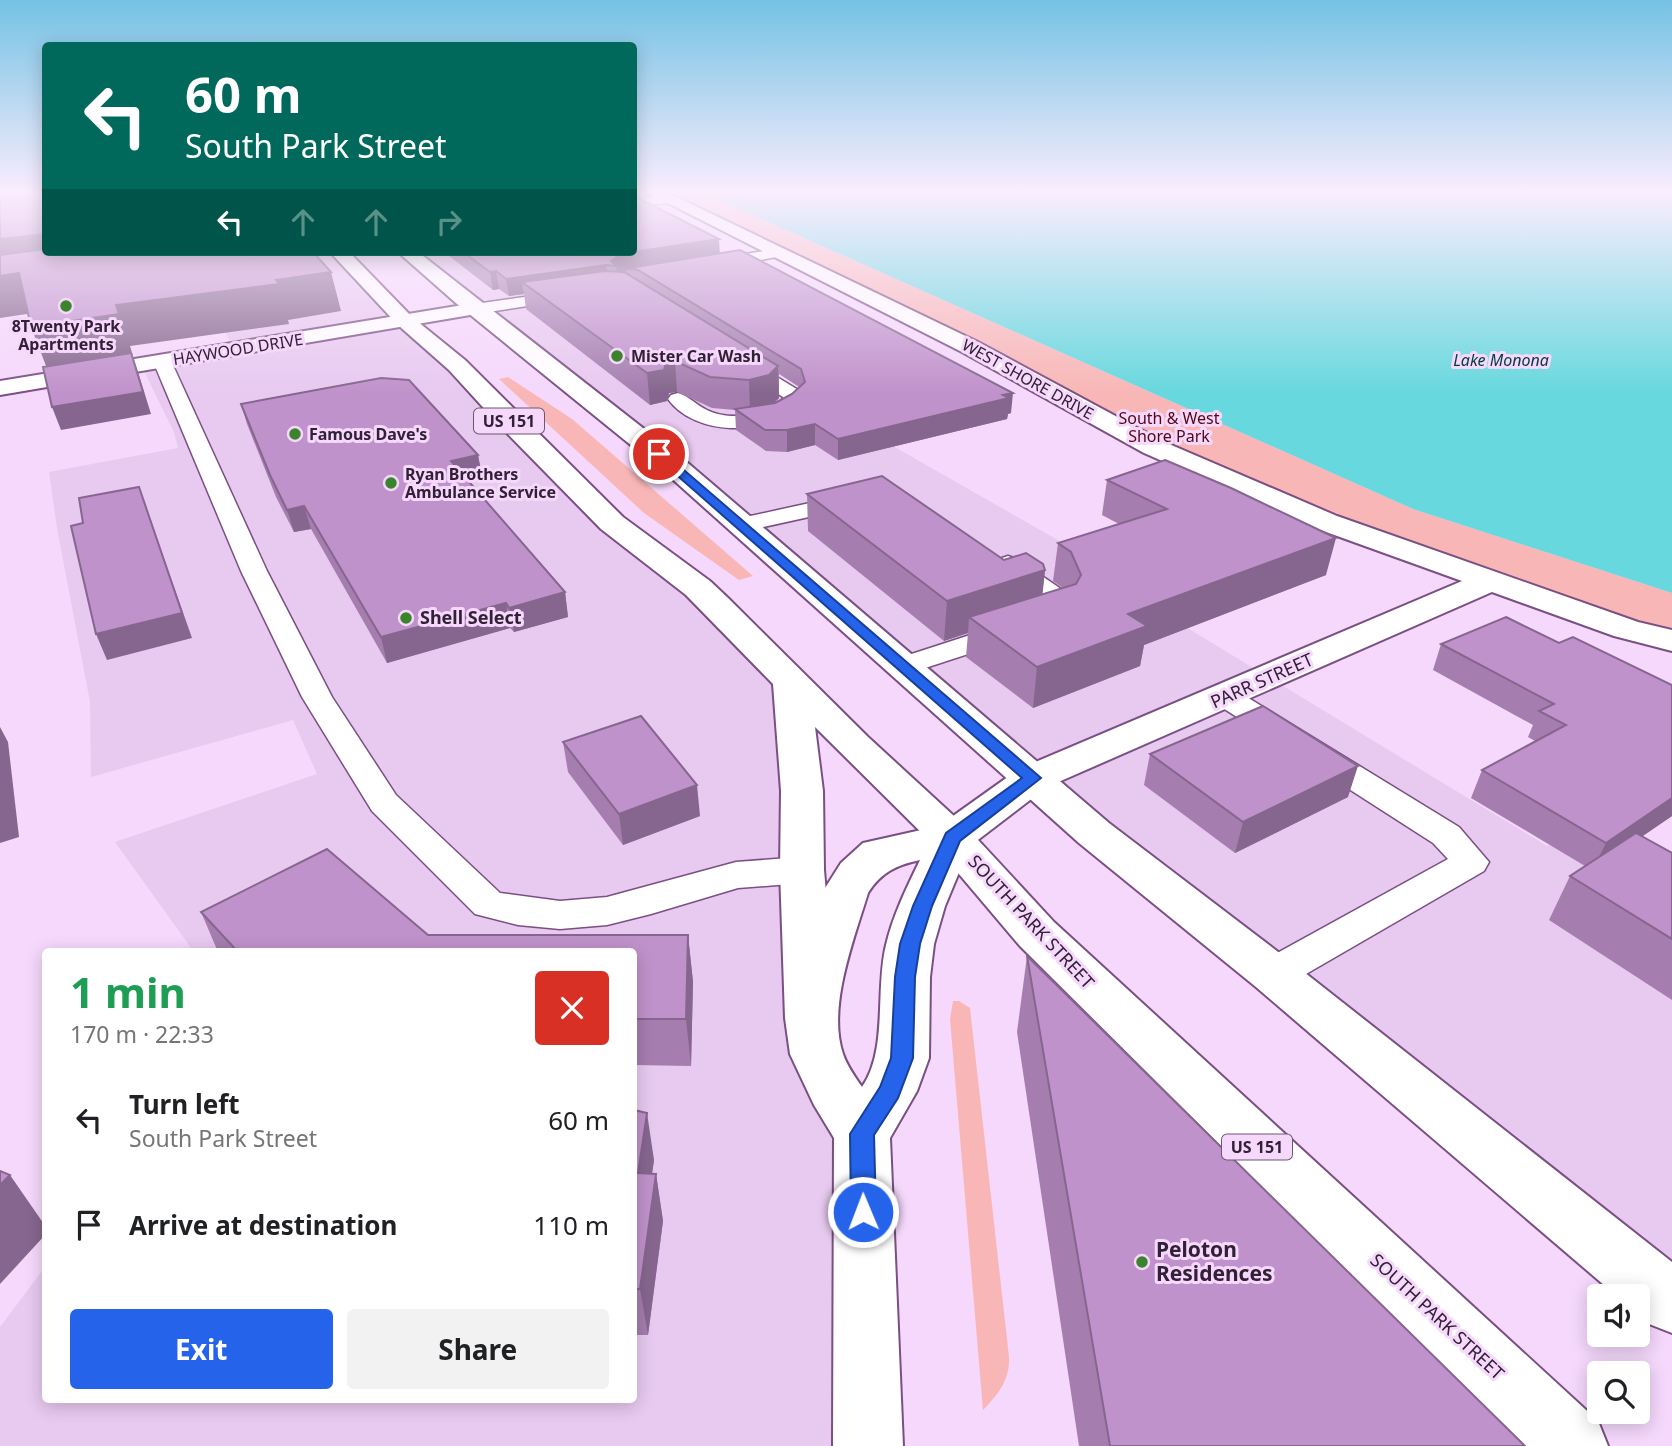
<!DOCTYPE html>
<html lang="en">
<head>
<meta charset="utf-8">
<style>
	:root { --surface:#fff; --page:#f2f2f2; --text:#202124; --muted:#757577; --accent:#2563eb }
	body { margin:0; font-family:"Noto Sans",sans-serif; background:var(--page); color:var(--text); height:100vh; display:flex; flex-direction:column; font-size:26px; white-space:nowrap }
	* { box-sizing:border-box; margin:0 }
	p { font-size:23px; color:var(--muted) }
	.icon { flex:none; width:38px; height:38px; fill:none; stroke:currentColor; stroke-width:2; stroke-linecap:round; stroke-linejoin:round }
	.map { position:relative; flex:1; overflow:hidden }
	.sheet { position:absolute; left:42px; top:948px; width:595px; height:455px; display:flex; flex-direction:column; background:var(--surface); border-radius:7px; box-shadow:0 4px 18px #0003 }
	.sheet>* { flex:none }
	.top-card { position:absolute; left:42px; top:42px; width:595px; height:214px; border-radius:7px; box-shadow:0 4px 18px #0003; background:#00695c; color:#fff; overflow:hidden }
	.tools { position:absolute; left:1587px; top:1284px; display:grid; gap:14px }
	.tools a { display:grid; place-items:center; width:63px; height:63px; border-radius:7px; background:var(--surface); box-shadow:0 4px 18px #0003; font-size:35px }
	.pin { position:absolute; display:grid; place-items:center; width:60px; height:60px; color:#fff; margin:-30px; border:4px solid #fff; border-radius:50%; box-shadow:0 2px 7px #0007 }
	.me { position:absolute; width:77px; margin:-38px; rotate:359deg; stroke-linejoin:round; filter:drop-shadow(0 0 5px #0008) }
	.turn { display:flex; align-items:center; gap:24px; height:147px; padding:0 28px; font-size:32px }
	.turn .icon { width:91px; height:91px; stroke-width:2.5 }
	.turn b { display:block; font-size:49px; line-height:60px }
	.lanes { display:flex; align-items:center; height:66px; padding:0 28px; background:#0003; justify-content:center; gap:35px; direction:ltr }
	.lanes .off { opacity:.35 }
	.round { display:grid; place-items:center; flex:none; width:74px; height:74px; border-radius:7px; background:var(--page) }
	.overview { display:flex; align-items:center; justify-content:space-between; height:119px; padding:0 28px }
	h1 { font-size:42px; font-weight:700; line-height:52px; color:#1e9e55 }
	.cta { display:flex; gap:14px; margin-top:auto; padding:14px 28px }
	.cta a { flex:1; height:80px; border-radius:7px; background:var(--accent); color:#fff; font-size:28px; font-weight:700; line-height:80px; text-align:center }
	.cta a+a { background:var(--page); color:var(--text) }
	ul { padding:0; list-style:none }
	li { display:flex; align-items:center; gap:21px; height:105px; padding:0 28px }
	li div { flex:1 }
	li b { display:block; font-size:26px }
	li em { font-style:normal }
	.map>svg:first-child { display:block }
	.built { fill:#e8c9f0 }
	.green { fill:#f8b7b6 }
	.water { fill:#67d8de }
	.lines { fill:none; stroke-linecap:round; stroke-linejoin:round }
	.lane-casing { stroke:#7a4f83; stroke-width:3 }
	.street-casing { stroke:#7a4f83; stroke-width:4 }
	.secondary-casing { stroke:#7a4f83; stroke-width:4 }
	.primary-casing { stroke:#7a4f83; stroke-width:4 }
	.lane { fill:#fff; fill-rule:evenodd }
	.street { fill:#fff; fill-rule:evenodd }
	.secondary { fill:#fff; fill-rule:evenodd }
	.primary { fill:#fff; fill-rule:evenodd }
	.wall { fill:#a57eaf; fill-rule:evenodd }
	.shaded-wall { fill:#86668e }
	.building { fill:#c092cb; stroke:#86668e; stroke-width:2 }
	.route { fill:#2563eb; stroke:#184099; stroke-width:2 }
	.poi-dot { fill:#3b842b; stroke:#f5d8fc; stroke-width:2.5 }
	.labels { text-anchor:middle; stroke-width:6; stroke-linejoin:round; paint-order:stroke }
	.far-poi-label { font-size:16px; font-weight:bold; fill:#322036; stroke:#f5d8fc; text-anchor:start }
	.far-street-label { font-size:16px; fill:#322036; stroke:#f5d8fc }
	.far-water-label { font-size:16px; font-style:italic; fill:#033b3e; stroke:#f5d8fc }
	.far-park-label { font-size:16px; fill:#540813; stroke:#f5d8fc }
	.shield { fill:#f5d8fc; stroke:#6c5771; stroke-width:2 }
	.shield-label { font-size:16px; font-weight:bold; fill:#322036 }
	.poi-label { font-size:18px; font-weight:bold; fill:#322036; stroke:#f5d8fc; text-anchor:start }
	.street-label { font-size:18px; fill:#322036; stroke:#f5d8fc }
	.near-poi-label { font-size:21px; font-weight:bold; fill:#322036; stroke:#f5d8fc; text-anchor:start }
</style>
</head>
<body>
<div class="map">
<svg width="1672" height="1446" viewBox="0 0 1672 1446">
	<rect width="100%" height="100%" fill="#f5d8fc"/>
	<!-- built -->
	<g class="built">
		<polygon points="257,252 339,252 776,664 833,1089 868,1446 0,1446 0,1327 45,1267 46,1400 634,1400 634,952 194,952 115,842 317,774 293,720 91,777 90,702 57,528 49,472 178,448 174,432 141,365 235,349 205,300"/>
		<polygon points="407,252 580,252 835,413 1084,555 1053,565 1125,614 1151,606 1547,846 1592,826 1672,871 1672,1302"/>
	</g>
	<!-- green -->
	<g class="green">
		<polygon points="652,191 712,191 721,201 1413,509 1672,593 1672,641 1326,522"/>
		<polygon points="508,377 572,419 753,576 739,580 644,513 499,379"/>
		<path d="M 953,1001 L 959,1001 L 970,1008 L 1009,1357 C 1010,1380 998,1394 983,1410 L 950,1019 Z"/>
	</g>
	<!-- water -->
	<polygon class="water" points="712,191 1672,191 1672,593 1413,509 721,201"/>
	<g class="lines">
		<defs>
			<g id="lane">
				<polygon points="667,196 672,197 672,203 634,206 634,198"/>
				<polygon points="777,249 784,253 782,256 713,269 705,264 713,259"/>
				<polygon points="567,291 573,293 575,296 573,299 475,314 467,309 475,304"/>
				<polygon points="162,355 171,361 267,571 332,697 396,795 500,893 560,901 607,897 736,862 802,857 815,861 820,870 815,879 802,883 738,888 651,914 607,925 560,929 518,925 475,914 372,811 302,697 241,571 153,361"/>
				<path d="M 742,356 L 800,391 L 803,395 L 799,409 C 764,435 696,437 668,399 L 671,395 L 678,393 C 689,396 696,405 707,410 C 729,421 763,416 782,403 L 783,397 L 735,366 L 733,362 L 735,358 Z"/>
				<polygon points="851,494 859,496 863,501 859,506 741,532 732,530 729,525 732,520"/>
				<polygon points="1008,556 1017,559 1064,591 1073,615 1069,621 913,672 903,675 893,672 888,666 893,660 1044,611 1041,601 995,564 999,559"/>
				<polygon points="1226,688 1237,691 1459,827 1489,862 1484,871 1287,985 1273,989 1259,985 1253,974 1259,963 1448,859 1433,843 1215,703 1211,697 1215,691"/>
			</g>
			<polygon id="street" points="644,191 664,191 978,342 1162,441 1337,516 1638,622 1672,630 1672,651 1614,636 1492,592 1047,787 1033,791 1019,787 1013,778 1019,769 1462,581 1315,528 1144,453 962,352"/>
			<g id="secondary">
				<polygon points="475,303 482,305 485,309 482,313 0,395 0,381"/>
				<path d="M 1033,765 L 1047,769 L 1053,778 L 1047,787 L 970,846 L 945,906 L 934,944 L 930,977 L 929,1058 L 917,1091 L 890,1138 L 903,1446 L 833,1446 L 834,1138 L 814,1105 L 790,1054 L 785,1018 L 802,953 L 822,893 L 841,863 L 863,843 L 939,826 L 1019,769 ZM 920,860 C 907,887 893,915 886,945 C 875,989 888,1050 862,1087 C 855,1077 847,1066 843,1054 C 827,1008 854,939 868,893 C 881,872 897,865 920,860 Z"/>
			</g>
			<g id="primary">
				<polygon points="330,252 349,252 412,317 465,360 623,517 710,581 728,598 868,737 967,828 1054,922 1598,1421 1608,1446 1523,1446 1020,946 937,848 815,727 823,791 824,870 837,1018 829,1032 811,1038 793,1032 785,1018 780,870 781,791 773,684 686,595 601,529 501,427 449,370 398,325"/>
				<polygon points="398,252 418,252 689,464 1109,823 1290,961 1672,1262 1672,1333 1649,1324 1638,1314 1638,1297 1618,1297 1256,987 1079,843 669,476 457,304"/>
			</g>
		</defs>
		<!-- lane casing -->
		<use href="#lane" class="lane-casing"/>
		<!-- street casing -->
		<use href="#street" class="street-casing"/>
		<!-- secondary casing -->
		<use href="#secondary" class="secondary-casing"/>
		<!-- primary casing -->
		<use href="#primary" class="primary-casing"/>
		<!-- lane -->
		<use href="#lane" class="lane"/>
		<!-- street -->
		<use href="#street" class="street"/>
		<!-- secondary -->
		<use href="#secondary" class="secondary"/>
		<!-- primary -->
		<use href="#primary" class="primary"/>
	</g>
	<!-- wall -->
	<g class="wall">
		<path d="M 444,252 L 720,253 L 1011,413 L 1008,414 L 1007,419 L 838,460 L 815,445 L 787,452 L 766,451 L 736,430 L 735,410 L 712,408 L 677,392 L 669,393 L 667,401 L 650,405 L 526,309 L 524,294 L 509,296 L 499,289 L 493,290 ZM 779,374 L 799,387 L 792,394 L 774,403 L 779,398 Z"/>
		<polygon points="241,404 478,455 482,476 467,480 565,592 568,617 514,632 510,628 387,663 311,529 294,532 276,497 247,424"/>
		<polygon points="1107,480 1326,575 1144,645 1140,666 1033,708 966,657 968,633 944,641 808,531 807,494 1004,560 1045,570 1042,594 1063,588 1053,581 1058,543 1119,524 1102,515"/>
		<polygon points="1506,617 1672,816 1642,836 1672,853 1672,1000 1549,920 1570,876 1585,866 1471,798 1482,770 1535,741 1528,737 1533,725 1433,670 1441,644"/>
		<polygon points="563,742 700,816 623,845 568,772"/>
		<polygon points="1150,754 1348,797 1235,853 1144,785"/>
		<polygon points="201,912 428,935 688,935 693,982 691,1066 634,1065 634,952 218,952"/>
		<polygon points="1027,956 1525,1446 1079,1446 1017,1032"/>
		<polygon points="634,1110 654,1160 652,1174 656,1174 663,1221 648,1335 634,1335"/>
	</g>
	<!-- shaded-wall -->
	<g class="shaded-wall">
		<polygon points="46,234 46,252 34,313 0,318 0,239"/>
		<polygon points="719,239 720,256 629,268 629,270 623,271 617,275 616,266 611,261 621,254"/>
		<polygon points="606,265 608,282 522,282 524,294 509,296 506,279"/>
		<polygon points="496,271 499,289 493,290 490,272"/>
		<polygon points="331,272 341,311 288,320 289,324 130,346 151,414 61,430 52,407 48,371 31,327 116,305"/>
		<polygon points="675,361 677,392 669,393 667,401 650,405 647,373 666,362"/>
		<polygon points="778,366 779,398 770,407 750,412 749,380"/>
		<polygon points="1013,393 1011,413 1008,414 1007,419 838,460 838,439"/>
		<polygon points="815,424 815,445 787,452 787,430"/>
		<polygon points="478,455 482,476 455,483 451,461"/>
		<polygon points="304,506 311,529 294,532 287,510"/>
		<polygon points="147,510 192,638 107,660 96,634"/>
		<polygon points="1336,538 1326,575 1144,645 1140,666 1033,708 1037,667 1128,614"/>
		<polygon points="1045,570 1041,609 969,617 968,633 944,641 947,601"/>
		<polygon points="565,592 568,617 514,632 509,608"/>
		<polygon points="506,603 510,628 387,663 381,637"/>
		<polygon points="0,727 8,742 19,837 0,843"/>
		<polygon points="1358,766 1348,797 1235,853 1243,822"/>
		<polygon points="697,785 700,816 623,845 619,814"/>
		<polygon points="1672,798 1672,816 1592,871 1606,843"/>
		<polygon points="688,935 693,982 691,1066 686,1019"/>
		<polygon points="647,1113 654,1160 645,1220 638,1173"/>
		<polygon points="656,1174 663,1221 648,1335 640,1289"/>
		<polygon points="10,1175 46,1227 46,1234 0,1284 0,1185"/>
	</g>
	<!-- building -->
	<g class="building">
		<polygon points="0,191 46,191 46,234 0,239"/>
		<polygon points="634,196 719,239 621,254 611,261 616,266 606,265 506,279 496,271 490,272 463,252 634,252"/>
		<polygon points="46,249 46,252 313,252 331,272 276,280 279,284 116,305 119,314 31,327 19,273 0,276 0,255"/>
		<polygon points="740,250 1013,393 1003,395 1009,398 838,439 815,424 787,430 765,430 735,409 775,403 792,394 805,382 801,369 638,270 629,268"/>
		<polygon points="605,271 624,272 778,366 769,375 749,380 710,377 675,361 666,362 664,370 647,373 522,282"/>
		<polygon points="131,353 143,392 52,407 43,367"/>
		<polygon points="381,378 409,380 478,455 451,461 565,592 509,608 506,603 381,637 304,506 287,510 270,475 241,404"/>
		<polygon points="1165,460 1231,488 1336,538 1128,614 1147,626 1037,667 969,617 1076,584 1081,575 1071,552 1058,543 1167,509 1107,480"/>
		<polygon points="882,476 1004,560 1026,553 1043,564 1045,570 947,601 807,494"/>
		<polygon points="139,487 182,613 96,634 71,526 83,523 79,498"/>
		<polygon points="1506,617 1559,643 1573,637 1672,685 1672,798 1606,843 1482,770 1566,725 1539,711 1554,704 1441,644"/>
		<polygon points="1263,706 1358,766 1243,822 1150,754"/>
		<polygon points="641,716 697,785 619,814 563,742"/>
		<polygon points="1636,833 1672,853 1672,939 1570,876"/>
		<polygon points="327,849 428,935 688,935 686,1019 634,1019 634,952 238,952 201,912"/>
		<polygon points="1027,956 1525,1446 1110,1446"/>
		<polygon points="634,1110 647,1113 638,1173 656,1174 640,1289 634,1289"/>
		<polygon points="0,1171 10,1175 0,1185"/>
	</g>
	<!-- sky -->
	<linearGradient id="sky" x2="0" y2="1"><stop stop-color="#74c2e4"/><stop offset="0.49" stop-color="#faedfe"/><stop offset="1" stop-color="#faedfe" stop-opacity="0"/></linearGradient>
	<rect width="1672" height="393" fill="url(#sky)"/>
	<!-- route -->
	<polygon class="route" points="655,452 663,452 1041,778 960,841 932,906 920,944 915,977 913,1058 898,1098 874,1135 876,1212 872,1220 863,1223 855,1220 851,1212 850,1134 880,1087 891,1058 895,977 900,944 913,906 946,833 1022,778 655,456"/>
	<!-- markers -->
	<g class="poi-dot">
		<circle cx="66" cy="306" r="7"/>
		<circle cx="617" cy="356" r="7"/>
		<circle cx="295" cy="434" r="7"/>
		<circle cx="391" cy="483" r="7"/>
		<circle cx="406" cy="618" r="7"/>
		<circle cx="1142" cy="1262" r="7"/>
	</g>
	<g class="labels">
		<!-- far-poi labels -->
		<g class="far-poi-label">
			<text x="66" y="332" text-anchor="middle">8Twenty Park<tspan x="66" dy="18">Apartments</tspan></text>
			<text x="631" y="362">Mister Car Wash</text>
			<text x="309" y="440">Famous Dave's</text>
			<text x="405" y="480">Ryan Brothers<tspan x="405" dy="18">Ambulance Service</tspan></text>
		</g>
		<!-- far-street labels -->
		<g class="far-street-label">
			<text transform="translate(238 349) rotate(-9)" y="6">HAYWOOD DRIVE</text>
			<text transform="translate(1028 379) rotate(29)" y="6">WEST SHORE DRIVE</text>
		</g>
		<!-- far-water labels -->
		<g class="far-water-label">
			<text x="1501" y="366">Lake Monona</text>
		</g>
		<!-- far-park labels -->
		<g class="far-park-label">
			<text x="1169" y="424">South &amp; West<tspan x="1169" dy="18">Shore Park</tspan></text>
		</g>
		<!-- shield labels -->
		<g class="shield">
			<rect x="474" y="408.5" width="70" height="25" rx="5"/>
			<rect x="1222" y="1134.5" width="70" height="25" rx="5"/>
		</g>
		<g class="shield-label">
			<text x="509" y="427">US 151</text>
			<text x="1257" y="1153">US 151</text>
		</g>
		<!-- poi labels -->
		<g class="poi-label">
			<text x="420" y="624">Shell Select</text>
		</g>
		<!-- street labels -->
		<g class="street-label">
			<text transform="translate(1262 681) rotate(-24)" y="6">PARR STREET</text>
			<text transform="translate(1031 922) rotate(47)" y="6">SOUTH PARK STREET</text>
			<text transform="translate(1437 1317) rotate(43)" y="6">SOUTH PARK STREET</text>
		</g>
		<!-- near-poi labels -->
		<g class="near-poi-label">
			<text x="1156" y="1257">Peloton<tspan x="1156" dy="24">Residences</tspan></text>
		</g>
	</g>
</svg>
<div class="tools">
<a><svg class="icon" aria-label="sound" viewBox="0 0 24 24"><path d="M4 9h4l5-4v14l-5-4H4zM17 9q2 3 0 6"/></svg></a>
<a><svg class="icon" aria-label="search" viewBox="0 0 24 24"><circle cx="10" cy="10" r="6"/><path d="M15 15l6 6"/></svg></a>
</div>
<div class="pin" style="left:659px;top:454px;background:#d93025"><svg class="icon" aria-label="arrive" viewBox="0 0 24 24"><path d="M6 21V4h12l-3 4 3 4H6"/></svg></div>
<svg class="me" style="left:863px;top:1212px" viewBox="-20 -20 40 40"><circle r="17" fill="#2563eb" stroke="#fff" stroke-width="3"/><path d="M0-11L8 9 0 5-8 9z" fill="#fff"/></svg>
<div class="top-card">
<div class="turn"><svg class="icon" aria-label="left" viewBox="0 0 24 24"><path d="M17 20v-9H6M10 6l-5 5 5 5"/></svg><div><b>60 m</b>South Park Street</div></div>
<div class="lanes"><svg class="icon" aria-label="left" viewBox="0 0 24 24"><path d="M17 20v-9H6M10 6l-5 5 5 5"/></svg><svg class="icon off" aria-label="ahead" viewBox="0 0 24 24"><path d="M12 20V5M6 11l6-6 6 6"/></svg><svg class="icon off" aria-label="ahead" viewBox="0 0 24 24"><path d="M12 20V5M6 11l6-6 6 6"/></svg><svg class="icon off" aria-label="right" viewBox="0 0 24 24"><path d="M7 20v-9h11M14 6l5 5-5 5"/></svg></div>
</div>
<section class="sheet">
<div class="overview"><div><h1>1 min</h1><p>170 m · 22:33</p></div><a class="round" style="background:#d93025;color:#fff"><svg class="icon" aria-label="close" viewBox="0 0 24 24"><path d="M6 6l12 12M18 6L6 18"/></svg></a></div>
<ul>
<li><svg class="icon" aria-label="left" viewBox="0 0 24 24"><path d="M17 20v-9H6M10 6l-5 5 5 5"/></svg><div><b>Turn left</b><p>South Park Street</p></div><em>60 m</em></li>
<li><svg class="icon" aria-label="arrive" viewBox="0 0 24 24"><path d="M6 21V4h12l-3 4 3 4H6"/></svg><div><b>Arrive at destination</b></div><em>110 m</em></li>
</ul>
<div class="cta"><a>Exit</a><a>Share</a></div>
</section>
</div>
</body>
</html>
